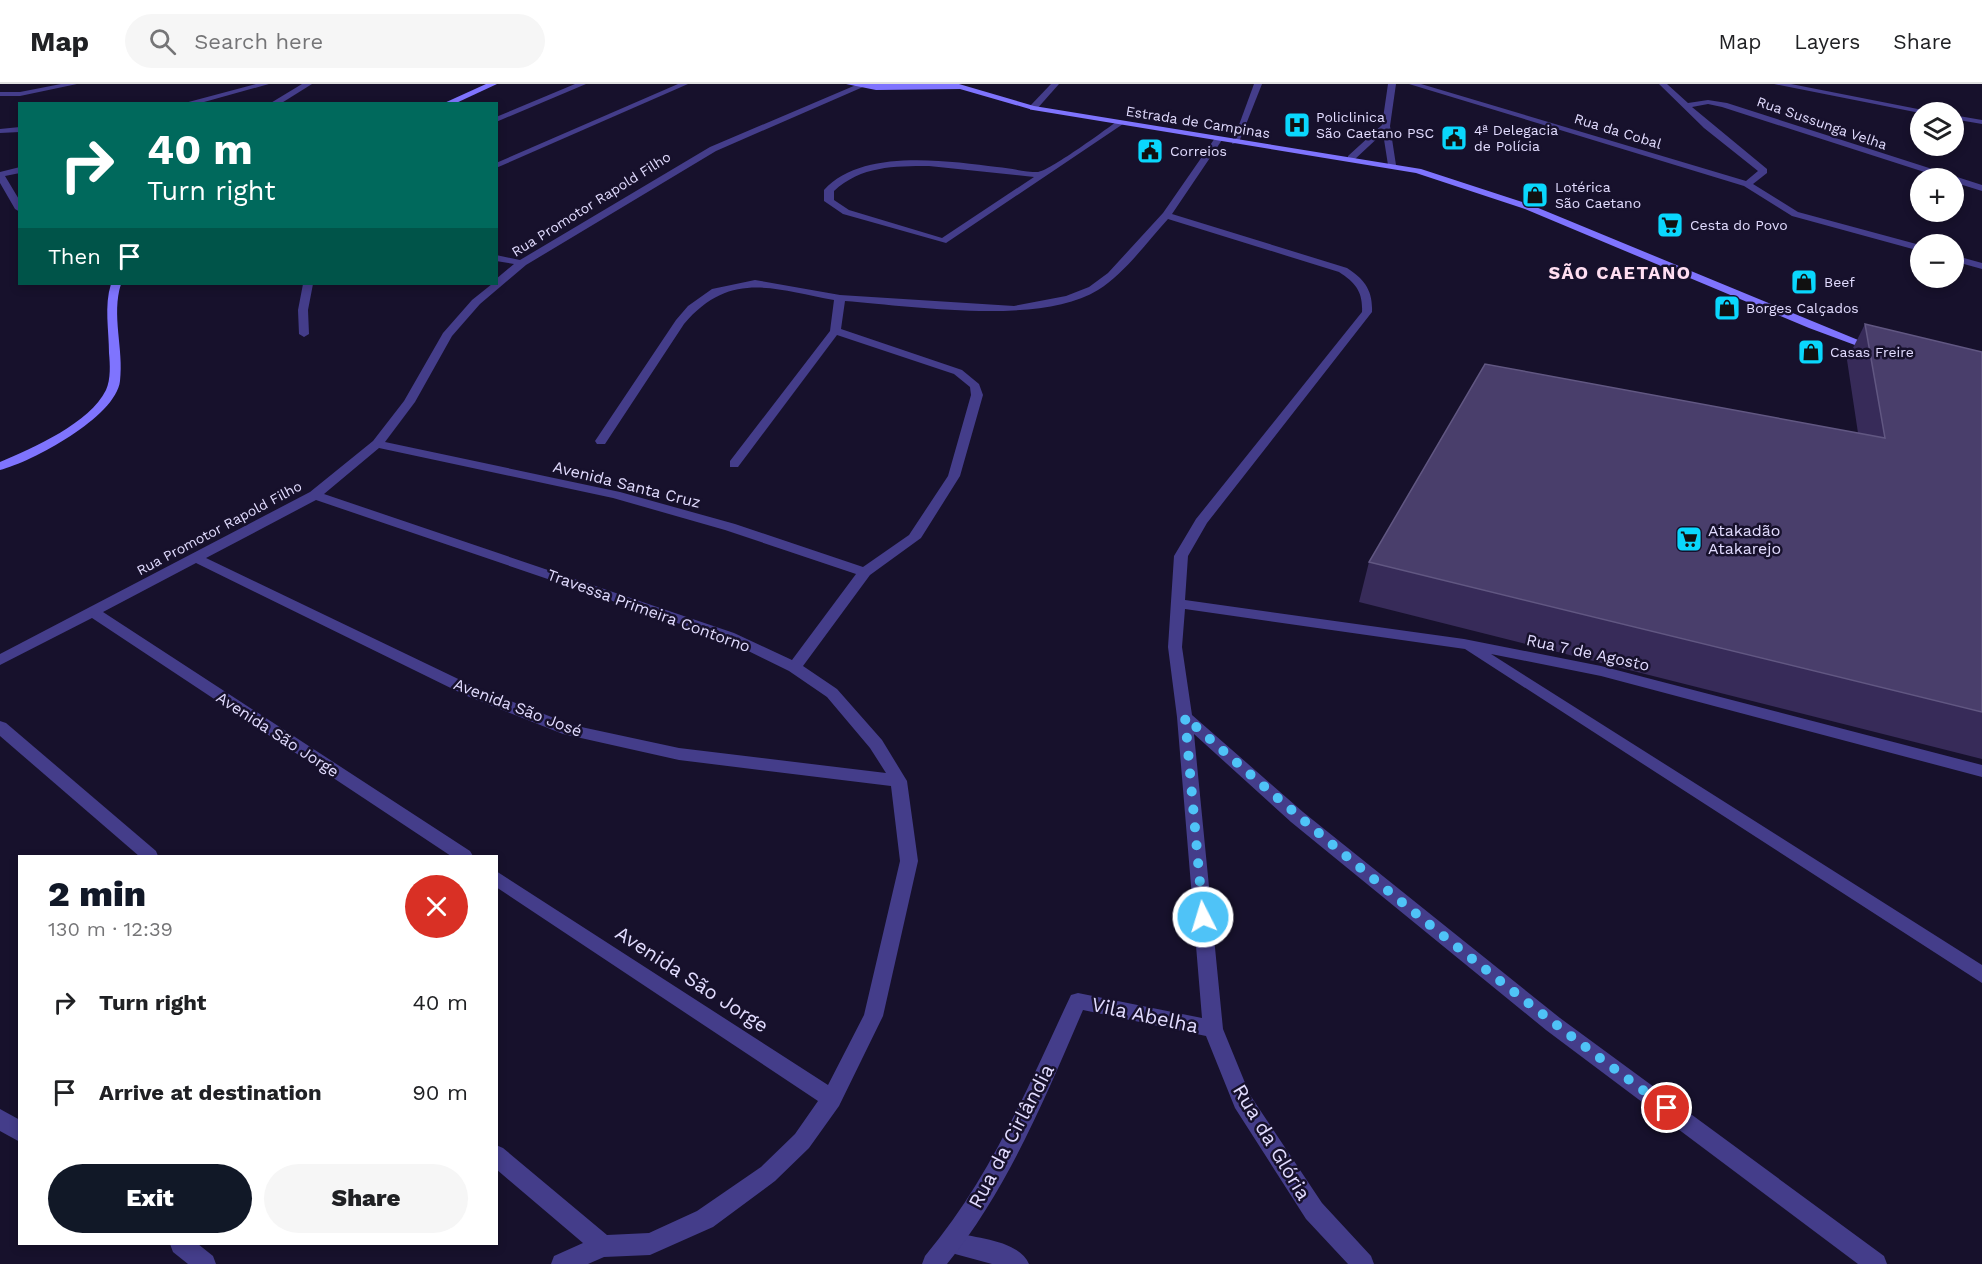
<!DOCTYPE html>
<html lang="en">
<head>
<meta charset="utf-8">
<style>
	:root { --surface:#fff; --page:#f6f6f6; --text:#202124; --muted:#757577; --line:#e0e0e0; --accent:#111827 }
	body { margin:0; font-family:"Work Sans",sans-serif; background:var(--page); color:var(--text); height:100vh; display:flex; flex-direction:column; font-size:22px; white-space:nowrap }
	* { box-sizing:border-box; margin:0 }
	p { font-size:20px; color:var(--muted) }
	.icon { flex:none; width:33px; height:33px; fill:none; stroke:currentColor; stroke-width:2; stroke-linecap:round; stroke-linejoin:round }
	.map { position:relative; flex:1; overflow:hidden }
	.panel { position:absolute; left:18px; top:771px; width:480px; height:390px; display:flex; flex-direction:column; background:var(--surface); border-radius:0px; box-shadow:0 3px 9px #0003 }
	.panel>* { flex:none }
	.top-card { position:absolute; left:18px; top:18px; width:480px; height:183px; border-radius:0px; box-shadow:0 3px 9px #0003; background:#00695c; color:#fff; overflow:hidden }
	.buttons { position:absolute; left:1910px; top:18px; display:grid; gap:12px }
	.buttons a { display:grid; place-items:center; width:54px; height:54px; border-radius:50%; background:var(--surface); box-shadow:0 3px 9px #0003; font-size:30px }
	.pin { position:absolute; display:grid; place-items:center; width:51px; height:51px; color:#fff; margin:-26px; border:3px solid #fff; border-radius:50%; box-shadow:0 2px 6px #0007 }
	.me { position:absolute; width:66px; margin:-33px; rotate:355deg; stroke-linejoin:round; filter:drop-shadow(0 0 4px #0008) }
	.turn { display:flex; align-items:center; gap:21px; height:126px; padding:0 30px; font-size:27px }
	.turn .icon { width:78px; height:78px; stroke-width:2.5 }
	.turn b { display:block; font-size:42px; line-height:51px }
	.then { display:flex; align-items:center; height:57px; padding:0 30px; background:#0003; gap:12px; font-size:22px }
	.round { display:grid; place-items:center; flex:none; width:63px; height:63px; border-radius:32px; background:var(--page) }
	.overview { display:flex; align-items:center; justify-content:space-between; height:102px; padding:0 30px }
	h1 { font-size:36px; font-weight:800; line-height:45px; color:var(--accent) }
	.button { display:flex; gap:12px; margin-top:auto; padding:12px 30px }
	.button a { flex:1; height:69px; border-radius:36px; background:var(--accent); color:#fff; font-size:24px; font-weight:800; line-height:69px; text-align:center }
	.button a+a { background:var(--page); color:var(--text) }
	ul { padding:0; list-style:none }
	li { display:flex; align-items:center; gap:18px; height:90px; padding:0 30px }
	li div { flex:1 }
	li b { display:block; font-size:22px }
	li em { font-style:normal }
	header { display:flex; align-items:center; gap:36px; box-sizing:border-box; height:84px; padding:0 30px; background:var(--surface); border-bottom:2px solid var(--line) }
	header strong { font-size:28px }
	nav { display:flex; gap:33px; margin-inline-start:auto; font-size:21px }
	.search { width:420px; height:54px; background:var(--page); display:flex; align-items:center; gap:15px; box-sizing:border-box; padding:0 21px; border-radius:33px; color:var(--muted); font-size:22px }
	.map>svg:first-child { display:block }
	.lines { fill:none; stroke-linecap:round; stroke-linejoin:round }
	.lane { fill:#443d8a; fill-rule:evenodd }
	.street { fill:#443d8a; fill-rule:evenodd }
	.secondary { fill:#7f74fe; fill-rule:evenodd }
	.wall { fill:#372b59 }
	.building { fill:#493e6b; stroke:#615782; stroke-width:1.5 }
	.route { stroke:#4fc3f7; stroke-width:10; stroke-dasharray:0 18 }
	.labels { text-anchor:middle; stroke-width:5; stroke-linejoin:round; paint-order:stroke }
	.far-poi-label { font-size:14px; fill:#e2dcff; stroke:#17112c; text-anchor:start }
	.far-street-label { font-size:14px; fill:#e2dcff; stroke:#17112c }
	.street-label { font-size:16px; fill:#e2dcff; stroke:#17112c }
	.poi-label { font-size:16px; fill:#e2dcff; stroke:#17112c; text-anchor:start }
	.far-district-label { font-size:18px; font-weight:bold; letter-spacing:1.5px; fill:#ffdef1; stroke:#17112c }
	.near-street-label { font-size:20px; fill:#e2dcff; stroke:#17112c }
</style>
</head>
<body>
<header>
<strong>Map</strong>
<div class="search"><svg class="icon" aria-label="search" viewBox="0 0 24 24"><circle cx="10" cy="10" r="6"/><path d="M15 15l6 6"/></svg>Search here</div>
<nav><a>Map</a><a>Layers</a><a>Share</a></nav>
</header>
<div class="map">
<svg width="1982" height="1180" viewBox="0 0 1982 1180">
	<rect width="100%" height="100%" fill="#17112c"/>
	<g class="lines">
		<!-- lane -->
		<path class="lane" d="M 952,1148 C 975,1154 1019,1156 1029,1180 L 992,1180 L 944,1167 L 941,1159 L 944,1151 Z"/>
		<!-- street -->
		<g class="street">
			<polygon points="61,0 77,0 20,12 0,12 0,8 20,8"/>
			<polygon points="256,0 269,0 197,20 181,20"/>
			<polygon points="302,0 312,0 280,20 269,20"/>
			<polygon points="575,0 586,0 496,38 496,33"/>
			<polygon points="678,0 688,0 496,84 496,79"/>
			<polygon points="1051,0 1059,0 1036,26 1030,26 1030,22"/>
			<polygon points="1254,0 1262,0 1239,58 1232,60"/>
			<polygon points="1388,0 1396,0 1390,42 1396,81 1392,84 1388,81 1383,49 1354,76 1348,76 1348,72 1382,41"/>
			<polygon points="1409,0 1421,0 1746,97 1758,87 1704,44 1659,0 1667,0 1688,19 1708,16 1727,19 1982,101 1982,107 1953,98 1953,94 1943,94 1722,23 1708,20 1692,23 1767,85 1767,89 1753,100 1798,128 1920,161 1920,167 1792,132 1744,102"/>
			<polygon points="1774,0 1791,0 1933,28 1920,29"/>
			<path d="M 856,1 L 863,3 L 716,67 L 526,181 L 480,220 L 452,252 L 415,318 L 385,358 L 620,408 L 735,440 L 863,483 L 909,451 L 948,392 L 971,311 L 970,303 L 954,290 L 837,251 L 738,383 L 730,383 L 730,377 L 830,247 L 834,216 C 774,205 730,186 684,240 L 605,360 L 597,360 L 595,357 L 676,236 L 688,222 L 712,205 L 755,196 L 840,211 L 1014,222 L 1066,212 L 1089,203 L 1108,189 L 1163,129 L 1215,54 L 1221,54 L 1222,56 L 1172,130 L 1347,184 C 1364,195 1373,206 1372,228 L 1207,439 L 1188,472 L 1185,516 L 1464,555 L 1601,582 L 1982,681 L 1982,693 L 1601,592 L 1491,570 L 1982,881 L 1982,899 L 1465,565 L 1185,525 L 1182,563 L 1192,631 L 1303,728 L 1560,934 L 1884,1172 L 1887,1180 L 1858,1180 L 1546,946 L 1291,738 L 1194,650 L 1223,945 L 1250,1011 L 1322,1119 L 1371,1172 L 1374,1180 L 1348,1180 L 1306,1135 L 1235,1024 L 1206,952 L 1083,926 C 1045,1014 1008,1105 947,1180 L 922,1180 L 925,1172 C 991,1094 1028,1002 1071,911 L 1078,909 L 1202,934 L 1177,633 L 1168,563 L 1174,472 L 1196,435 L 1362,228 C 1363,208 1356,199 1339,188 L 1168,135 C 1146,159 1125,189 1098,206 C 1040,242 912,222 845,217 L 841,245 L 962,286 L 979,300 L 983,311 L 960,392 L 921,454 L 870,491 L 803,582 L 837,605 L 882,656 L 907,697 L 918,777 L 883,932 L 839,1022 L 809,1064 L 775,1097 L 713,1143 L 650,1171 L 604,1173 L 588,1180 L 551,1180 L 554,1172 L 583,1159 L 496,1085 L 496,1061 L 503,1064 L 607,1151 L 649,1149 L 697,1127 L 761,1083 L 795,1050 L 818,1017 L 496,803 L 496,787 L 828,1001 L 864,931 L 900,777 L 891,702 L 679,676 L 563,650 L 467,612 L 196,479 L 103,528 L 470,767 L 473,772 L 451,772 L 92,534 L 0,581 L 0,570 L 310,408 L 373,357 L 404,317 L 443,249 L 472,216 L 492,200 L 496,200 L 496,195 L 514,180 L 496,177 L 496,171 L 520,176 L 710,63 ZM 379,364 L 613,414 L 725,446 L 856,490 L 792,576 L 734,549 L 324,410 ZM 316,416 L 724,555 L 789,587 L 827,613 L 870,664 L 886,689 L 679,664 L 572,641 L 477,604 L 206,474 Z"/>
			<polygon points="1953,31 1982,36 1982,40 1953,35"/>
			<path d="M 1116,38 L 1123,40 L 946,159 L 843,130 L 824,117 L 824,106 C 862,64 947,77 997,83 C 1010,84 1025,88 1038,88 C 1049,87 1104,47 1116,38 ZM 929,82 L 1034,93 L 942,154 L 849,126 L 834,116 L 834,107 C 861,82 894,82 929,82 Z"/>
			<polygon points="20,43 20,48 0,49 0,45"/>
			<polygon points="20,83 20,89 5,92 20,117 20,128 15,125 0,99 0,88"/>
			<polygon points="1953,171 1982,179 1982,185 1953,177"/>
			<polygon points="303,200 313,200 308,226 309,250 304,253 299,250 298,226"/>
			<polygon points="0,637 6,639 156,767 158,772 139,772 0,652"/>
			<polygon points="0,1025 20,1036 20,1058 0,1047"/>
			<polygon points="170,1160 198,1160 213,1172 216,1180 188,1180 173,1168"/>
		</g>
		<!-- secondary -->
		<g class="secondary">
			<polygon points="486,0 497,0 454,20 442,20"/>
			<polygon points="846,0 959,0 1034,22 1421,85 1531,121 1880,265 1871,267 1809,244 1525,125 1416,89 1033,26 960,5 876,6"/>
			<path d="M 111,200 L 121,200 C 111,231 124,265 120,297 C 116,333 32,378 0,386 L 0,378 C 33,364 90,339 106,306 C 111,295 110,280 109,269 C 109,246 104,222 111,200 Z"/>
		</g>
	</g>
	<!-- wall -->
	<polygon class="wall" points="1865,240 1982,268 1982,675 1359,518 1369,478 1858,349 1847,276"/>
	<!-- building -->
	<polygon class="building" points="1865,240 1982,268 1982,628 1369,478 1485,280 1885,354"/>
	<g class="lines">
		<!-- route -->
		<path class="route" d="M 1203,833 L 1185,633 C 1340,771 1500,901 1667,1024"/>
	</g>
	<!-- icons -->
	<defs>
		<symbol id="hospital-square" viewBox="-11 -11 22 22"><rect x="-9" y="-9" width="18" height="18" rx="4" fill="#0ad7fd" stroke="#17112c"/><path d="M-5-5h3v3.5h4V-5h3V5h-3V1.5h-4V5h-3Z" fill="#111"/></symbol>
		<symbol id="civic-square" viewBox="-11 -11 22 22"><rect x="-9" y="-9" width="18" height="18" rx="4" fill="#0ad7fd" stroke="#17112c"/><path d="M-.6-6.5H3V-4.5H.6V-3L4-1V1h2V6H-6V1h2V-1L-.6-3ZM-1.2 2.5V6h2.4V2.5Z" fill="#111"/></symbol>
		<symbol id="shop-square" viewBox="-11 -11 22 22"><rect x="-9" y="-9" width="18" height="18" rx="4" fill="#0ad7fd" stroke="#17112c"/><path d="M-5-2.5h2.3a2.7 3.5 0 0 1 5.4 0H5L5.5 6h-11ZM-1.5-2.5h3a1.5 2.3 0 0 0-3 0Z" fill="#111"/></symbol>
		<symbol id="supermarket-square" viewBox="-11 -11 22 22"><rect x="-9" y="-9" width="18" height="18" rx="4" fill="#0ad7fd" stroke="#17112c"/><path d="M-6-5.5h2.5l.6 2H6L4.5 2H-2.5L-4.4-4H-6ZM-1.5 3.2a1.3 1.3 0 1 0 .1 0ZM3 3.2a1.3 1.3 0 1 0 .1 0Z" fill="#111"/></symbol>
	</defs>
	<g fill-rule="evenodd">
		<use href="#hospital-square" x="1282" y="26" width="30" height="30"/>
		<use href="#civic-square" x="1439" y="39" width="30" height="30"/>
		<use href="#civic-square" x="1135" y="52" width="30" height="30"/>
		<use href="#shop-square" x="1520" y="96" width="30" height="30"/>
		<use href="#supermarket-square" x="1655" y="126" width="30" height="30"/>
		<use href="#shop-square" x="1789" y="183" width="30" height="30"/>
		<use href="#shop-square" x="1712" y="209" width="30" height="30"/>
		<use href="#shop-square" x="1796" y="253" width="30" height="30"/>
		<use href="#supermarket-square" x="1674" y="440" width="30" height="30"/>
	</g>
	<g class="labels">
		<!-- far-poi labels -->
		<g class="far-poi-label">
			<text x="1316" y="38">Policlinica<tspan x="1316" dy="16">São Caetano PSC</tspan></text>
			<text x="1474" y="51">4ª Delegacia<tspan x="1474" dy="16">de Polícia</tspan></text>
			<text x="1170" y="72">Correios</text>
			<text x="1555" y="108">Lotérica<tspan x="1555" dy="16">São Caetano</tspan></text>
			<text x="1690" y="146">Cesta do Povo</text>
			<text x="1824" y="203">Beef</text>
			<text x="1746" y="229">Borges Calçados</text>
			<text x="1830" y="273">Casas Freire</text>
		</g>
		<!-- far-street labels -->
		<g class="far-street-label">
			<text transform="translate(1198 38) rotate(9)" y="5">Estrada de Campinas</text>
			<text transform="translate(1822 39) rotate(19)" y="5">Rua Sussunga Velha</text>
			<text transform="translate(1618 47) rotate(17)" y="5">Rua da Cobal</text>
			<text transform="translate(591 120) rotate(-32)" y="5">Rua Promotor Rapold Filho</text>
			<text transform="translate(219 444) rotate(-28)" y="5">Rua Promotor Rapold Filho</text>
		</g>
		<!-- street labels -->
		<g class="street-label">
			<text transform="translate(627 400) rotate(14)" y="6">Avenida Santa Cruz</text>
			<text transform="translate(649 526) rotate(20)" y="6">Travessa Primeira Contorno</text>
			<text transform="translate(1588 568) rotate(12)" y="6">Rua 7 de Agosto</text>
			<text transform="translate(518 623) rotate(21)" y="6">Avenida São José</text>
			<text transform="translate(278 650) rotate(33)" y="6">Avenida São Jorge</text>
		</g>
		<!-- poi labels -->
		<g class="poi-label">
			<text x="1708" y="452">Atakadão<tspan x="1708" dy="18">Atakarejo</tspan></text>
		</g>
		<!-- far-district labels -->
		<g class="far-district-label">
			<text x="1620" y="195">SÃO CAETANO</text>
		</g>
		<!-- near-street labels -->
		<g class="near-street-label">
			<text transform="translate(692 895) rotate(33)" y="7">Avenida São Jorge</text>
			<text transform="translate(1145 931) rotate(12)" y="7">Vila Abelha</text>
			<text transform="translate(1011 1052) rotate(-62)" y="7">Rua da Cirlândia</text>
			<text transform="translate(1272 1058) rotate(59)" y="7">Rua da Glória</text>
		</g>
	</g>
</svg>
<div class="buttons">
<a><svg class="icon" aria-label="layers" viewBox="0 0 24 24"><path d="M12 4l9 5-9 5-9-5zM3 14l9 5 9-5"/></svg></a>
<a>+</a>
<a>−</a>
</div>
<div class="pin" style="left:1667px;top:1024px;background:#d93025"><svg class="icon" aria-label="arrive" viewBox="0 0 24 24"><path d="M6 21V4h12l-3 4 3 4H6"/></svg></div>
<svg class="me" style="left:1203px;top:833px" viewBox="-20 -20 40 40"><circle r="17" fill="#4fc3f7" stroke="#fff" stroke-width="3"/><path d="M0-11L8 9 0 5-8 9z" fill="#fff"/></svg>
<div class="top-card">
<div class="turn"><svg class="icon" aria-label="right" viewBox="0 0 24 24"><path d="M7 20v-9h11M14 6l5 5-5 5"/></svg><div><b>40 m</b>Turn right</div></div>
<div class="then">Then<svg class="icon" aria-label="arrive" viewBox="0 0 24 24"><path d="M6 21V4h12l-3 4 3 4H6"/></svg></div>
</div>
<section class="panel">
<div class="overview"><div><h1>2 min</h1><p>130 m · 12:39</p></div><a class="round" style="background:#d93025;color:#fff"><svg class="icon" aria-label="close" viewBox="0 0 24 24"><path d="M6 6l12 12M18 6L6 18"/></svg></a></div>
<ul>
<li><svg class="icon" aria-label="right" viewBox="0 0 24 24"><path d="M7 20v-9h11M14 6l5 5-5 5"/></svg><div><b>Turn right</b></div><em>40 m</em></li>
<li><svg class="icon" aria-label="arrive" viewBox="0 0 24 24"><path d="M6 21V4h12l-3 4 3 4H6"/></svg><div><b>Arrive at destination</b></div><em>90 m</em></li>
</ul>
<div class="button"><a>Exit</a><a>Share</a></div>
</section>
</div>
</body>
</html>
